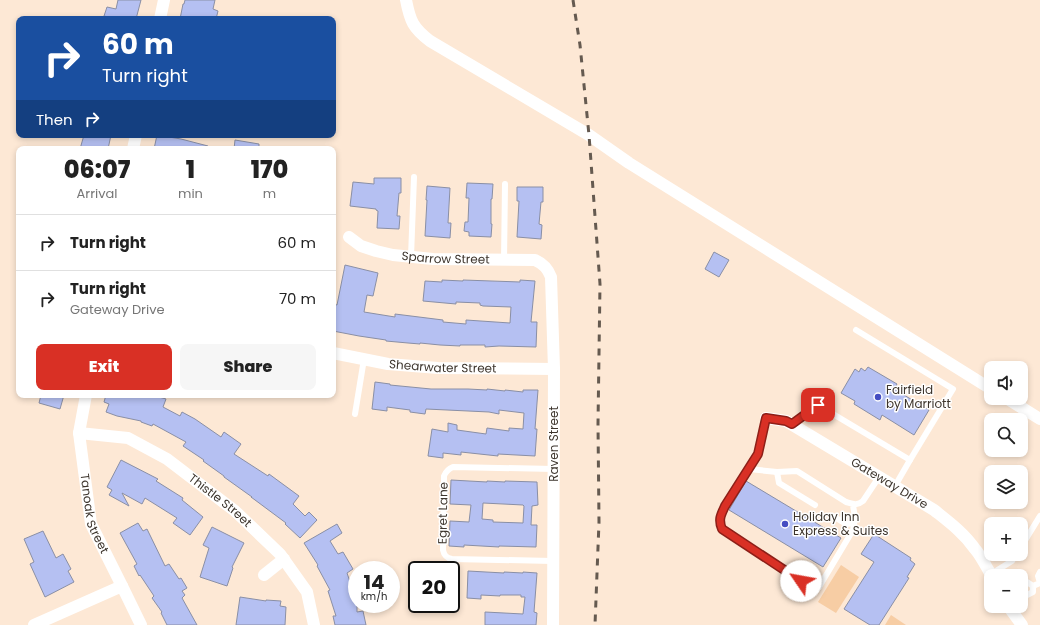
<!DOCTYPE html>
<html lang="en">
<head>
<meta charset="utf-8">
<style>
	:root { --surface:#fff; --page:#f6f6f6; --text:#222; --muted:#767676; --line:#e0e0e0; --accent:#d93025 }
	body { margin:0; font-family:Poppins,sans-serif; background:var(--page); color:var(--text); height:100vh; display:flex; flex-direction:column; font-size:15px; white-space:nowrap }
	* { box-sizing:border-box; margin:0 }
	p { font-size:13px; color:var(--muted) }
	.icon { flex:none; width:22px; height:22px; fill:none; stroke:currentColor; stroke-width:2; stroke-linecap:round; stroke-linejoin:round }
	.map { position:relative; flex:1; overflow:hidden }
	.side { position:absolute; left:16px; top:146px; width:320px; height:252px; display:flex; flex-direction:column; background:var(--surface); border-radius:8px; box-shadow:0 2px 6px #0003 }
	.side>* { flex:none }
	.hud { position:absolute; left:16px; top:16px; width:320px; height:122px; border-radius:8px; box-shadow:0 2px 6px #0003; background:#1a4fa0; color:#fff; overflow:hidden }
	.fabs { position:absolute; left:984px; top:361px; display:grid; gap:8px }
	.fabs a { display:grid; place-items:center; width:44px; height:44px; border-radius:8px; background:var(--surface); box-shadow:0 2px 6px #0003; font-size:20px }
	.speed { position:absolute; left:348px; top:561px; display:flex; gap:8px; font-size:20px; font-weight:700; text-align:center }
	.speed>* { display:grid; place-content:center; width:52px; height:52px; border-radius:50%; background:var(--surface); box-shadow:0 2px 6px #0003; line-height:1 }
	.speed small { font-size:10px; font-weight:400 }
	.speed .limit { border:2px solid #111; border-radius:6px; background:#fff; color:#111 }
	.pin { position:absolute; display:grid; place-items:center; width:34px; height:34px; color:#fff; margin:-17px; border-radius:8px; box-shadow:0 2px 6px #0006 }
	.me { position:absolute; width:44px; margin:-22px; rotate:303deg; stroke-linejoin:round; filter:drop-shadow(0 0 3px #0008) }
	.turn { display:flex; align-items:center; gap:14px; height:84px; padding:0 20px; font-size:18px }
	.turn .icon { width:52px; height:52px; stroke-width:2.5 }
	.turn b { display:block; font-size:28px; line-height:34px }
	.then { display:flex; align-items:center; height:38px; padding:0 20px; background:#0003; gap:8px; font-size:15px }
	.eta { display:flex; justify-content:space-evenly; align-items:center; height:68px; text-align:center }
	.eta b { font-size:24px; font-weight:800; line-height:28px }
	.primary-button { display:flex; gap:8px; margin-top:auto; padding:8px 20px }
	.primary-button a { flex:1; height:46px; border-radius:8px; background:var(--accent); color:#fff; font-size:16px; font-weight:800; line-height:46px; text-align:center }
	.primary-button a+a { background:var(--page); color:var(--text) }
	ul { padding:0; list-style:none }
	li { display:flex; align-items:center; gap:12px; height:56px; padding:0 20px; border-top:1px solid var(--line) }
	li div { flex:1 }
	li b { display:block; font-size:15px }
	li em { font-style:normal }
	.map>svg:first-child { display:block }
	.green { fill:#f7cda4 }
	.building { fill:#b5c0f2; stroke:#8a8fa5; fill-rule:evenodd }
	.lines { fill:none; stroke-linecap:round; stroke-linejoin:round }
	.service { stroke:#fff; stroke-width:6 }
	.minor { stroke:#fff; stroke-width:12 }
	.rail { stroke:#655a50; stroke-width:3; stroke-dasharray:7 7; stroke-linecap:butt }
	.route-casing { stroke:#8d1f18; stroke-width:10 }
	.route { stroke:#d93025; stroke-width:7 }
	.poi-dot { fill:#454dc2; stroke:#fff; stroke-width:1.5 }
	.labels { text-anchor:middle; stroke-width:3; stroke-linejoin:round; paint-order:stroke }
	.street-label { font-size:12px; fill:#3d352d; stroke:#fff }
	.poi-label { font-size:12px; fill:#3d352d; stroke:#fff; text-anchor:start }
</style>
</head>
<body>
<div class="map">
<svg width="1040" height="625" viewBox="0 0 1040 625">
	<rect width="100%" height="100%" fill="#fde8d5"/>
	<!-- green -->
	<g class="green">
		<polygon points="841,565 859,577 836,613 818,602"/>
		<polygon points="891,615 906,625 885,625"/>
	</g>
	<!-- building -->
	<g class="building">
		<polygon points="118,0 141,0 136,19 108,19 108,17 104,16 107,7 116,9"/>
		<polygon points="185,0 215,0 213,9 218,11 216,19 180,19 183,4 184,4"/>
		<polygon points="84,135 111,135 108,149 80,149"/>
		<polygon points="157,135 181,139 208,146 208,149 154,149"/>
		<polygon points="235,140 259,144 259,149 234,149"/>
		<polygon points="374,178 401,178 401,193 399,193 397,216 400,216 399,229 377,228 378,211 376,210 376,209 350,206 353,182 374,184"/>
		<polygon points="467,183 493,184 492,199 491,199 491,224 492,224 491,237 469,236 469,232 464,231 465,222 468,222 469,198 466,198"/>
		<polygon points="427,186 450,188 448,223 451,223 450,238 425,236 427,200 426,200"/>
		<polygon points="517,187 543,187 543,202 541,202 539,224 542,225 541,239 517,237 519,201 517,201"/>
		<polygon points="714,252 729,260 719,277 705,269"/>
		<polygon points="345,265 378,273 373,296 367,295 364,312 395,317 395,314 443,320 443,322 466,324 466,320 510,323 511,307 483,306 480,305 480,303 456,302 456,304 423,301 425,281 442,282 442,280 463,281 463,280 520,282 520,280 535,281 531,322 537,322 536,347 499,346 485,347 485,345 460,345 460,346 440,345 420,343 420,344 408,343 386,341 386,340 359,336 333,331 333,304 337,305"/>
		<polygon points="868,367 897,384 894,389 929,410 914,435 882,415 880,420 854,404 855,401 841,393 855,369 859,372 861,368 865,371"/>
		<polygon points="375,382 390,384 390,385 431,389 468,389 487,390 487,389 505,391 505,390 523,392 523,390 538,390 535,429 537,429 535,456 498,454 498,456 461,452 461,455 443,453 443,458 428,456 432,429 448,432 448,423 457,425 457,430 486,434 487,428 509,431 509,428 523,429 524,413 499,410 499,414 489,412 426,409 425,414 410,412 410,410 387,407 387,411 372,409"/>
		<polygon points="41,395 64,395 60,409 39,403"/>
		<polygon points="106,395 160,395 159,397 166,399 163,407 180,416 182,412 195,419 221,437 224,432 241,444 234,454 268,476 269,474 299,496 293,504 305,516 309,512 317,520 300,538 285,524 286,523 251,497 252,497 224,477 224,476 203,461 204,460 183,446 186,442 153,424 152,426 141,422 141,421 117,416 106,412 109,404 104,402"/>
		<polygon points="121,460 158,479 156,481 183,498 182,500 203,517 190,535 173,523 177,518 145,498 142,504 122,493 129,506 109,495 112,490 107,487"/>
		<path d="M 451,480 L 487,482 L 487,481 L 505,482 L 505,481 L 537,482 L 538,505 L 532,506 L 531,525 L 537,525 L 536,547 L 499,546 L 499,547 L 464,545 L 464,547 L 449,546 L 450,521 L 469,522 L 471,505 L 450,504 ZM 483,503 L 523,505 L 524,506 L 523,523 L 493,522 L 493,520 L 482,519 Z"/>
		<polygon points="746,481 841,538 823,567 729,510"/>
		<polygon points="138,523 143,531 147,529 165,566 169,564 179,579 181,578 187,588 182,591 185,595 182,598 197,625 167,625 161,613 162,612 152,598 154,596 140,575 139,576 134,566 137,564 120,533"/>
		<polygon points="337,524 342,533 330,541 338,554 343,552 353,569 347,573 357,602 357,612 363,611 366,625 335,625 333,616 336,616 328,591 330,590 317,566 318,565 304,543"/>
		<polygon points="212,527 244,543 232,567 233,568 227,586 200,577 209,548 203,545"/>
		<polygon points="43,531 56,558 63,554 71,569 68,571 74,582 45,597 30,564 34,562 24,539"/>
		<polygon points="874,534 911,558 910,560 915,564 907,577 909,578 879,625 870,625 844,609 874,562 861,554"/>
		<polygon points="468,571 504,573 504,572 523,573 523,572 537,573 534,612 537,613 536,625 485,625 485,612 523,614 525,597 521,597 521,595 500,595 500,596 481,595 481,599 467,598"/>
		<polygon points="240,597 266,601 266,600 281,601 280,606 286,607 285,625 236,625"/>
	</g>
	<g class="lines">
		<!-- service -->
		<g class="service">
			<polyline points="411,257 414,177"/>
			<polyline points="504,261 505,184"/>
			<polyline points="856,330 953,389 910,460"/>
			<polyline points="355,414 364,359"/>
			<polyline points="792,424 818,405 910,460 895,486"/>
			<polyline points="749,469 758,454 766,418"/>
			<polyline points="777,472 779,483 815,505"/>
			<path d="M 853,505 L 855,518 L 853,530 L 819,587 L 814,588 L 801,581 L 722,529 C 721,527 720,525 720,523 C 718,511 742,480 749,469 L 777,472 L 797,471 L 846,502 C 853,504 857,506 863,501 L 879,477"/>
			<polyline points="833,516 846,524 854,523"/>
			<polyline points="1021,547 1040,516"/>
			<path d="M 553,561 L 452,559 C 446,558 444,555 443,550 L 444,476 C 446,471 448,469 453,467 L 554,469"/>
			<polyline points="991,574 1012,561 1016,554"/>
			<polyline points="1021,585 1027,582 1033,586"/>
			<polyline points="1033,586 1040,583 1038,576 1040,572"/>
			<polyline points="1021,598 1033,592 1033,586"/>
		</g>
		<!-- minor -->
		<g class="minor">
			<path d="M 406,0 C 410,21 413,28 430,41 L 589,135 L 629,163 L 991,389"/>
			<polyline points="160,19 164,0"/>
			<polyline points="133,149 136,135"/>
			<path id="s1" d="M 349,237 L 361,246 L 376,251 L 393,255 L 433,259 L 535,260 C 544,264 548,269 551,277 L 554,369 L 553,625"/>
			<path id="s2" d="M 333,353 L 388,364 L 438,368 L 554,369"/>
			<path id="s3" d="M 86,395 L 79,433 L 91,524 L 122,586 L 141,625"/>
			<polyline points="1006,398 1040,419"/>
			<path id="s4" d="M 766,418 L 786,421 L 934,510 C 949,522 964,533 975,549 C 982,557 986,567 992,576"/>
			<path id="s5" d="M 79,433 L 128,438 L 167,459 L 235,511 L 280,554 L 307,592 L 314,625"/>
			<polyline points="264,575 284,559"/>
			<polyline points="1008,606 1022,625"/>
			<polyline points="34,625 122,586"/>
		</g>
		<!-- rail -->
		<polyline class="rail" points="573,0 580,45 589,135 600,284 598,424 599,522 595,625"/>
	</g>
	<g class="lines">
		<defs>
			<path id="route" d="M 801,581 L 722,529 C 718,519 721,515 725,506 L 758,454 L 766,418 L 786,421 L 792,424 L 818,405"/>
		</defs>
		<!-- route casing -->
		<use href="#route" class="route-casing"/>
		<!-- route -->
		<use href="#route" class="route"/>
	</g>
	<!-- markers -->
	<g class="poi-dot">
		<circle cx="878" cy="397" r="4"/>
		<circle cx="785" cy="524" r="4"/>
	</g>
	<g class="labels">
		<!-- street labels -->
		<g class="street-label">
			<text dy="4" stroke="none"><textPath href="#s1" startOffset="101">Sparrow Street</textPath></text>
			<text dy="4" stroke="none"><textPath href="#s2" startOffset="111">Shearwater Street</textPath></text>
			<text transform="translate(554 444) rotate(-90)" y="4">Raven Street</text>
			<text dy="4" stroke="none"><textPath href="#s4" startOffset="141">Gateway Drive</textPath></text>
			<text dy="4" stroke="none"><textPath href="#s5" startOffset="161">Thistle Street</textPath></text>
			<text dy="4" stroke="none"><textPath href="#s3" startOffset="121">Tanoak Street</textPath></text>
			<text transform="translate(443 513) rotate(-89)" y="4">Egret Lane</text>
		</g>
		<!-- poi labels -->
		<g class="poi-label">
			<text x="886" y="394">Fairfield<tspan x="886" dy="14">by Marriott</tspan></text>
			<text x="793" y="521">Holiday Inn<tspan x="793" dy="14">Express &amp; Suites</tspan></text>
		</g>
	</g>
</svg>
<div class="fabs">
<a><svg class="icon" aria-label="sound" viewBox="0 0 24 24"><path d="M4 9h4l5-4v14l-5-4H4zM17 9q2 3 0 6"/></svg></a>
<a><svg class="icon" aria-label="search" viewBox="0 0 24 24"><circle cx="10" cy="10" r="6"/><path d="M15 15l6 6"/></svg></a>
<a><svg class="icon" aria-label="layers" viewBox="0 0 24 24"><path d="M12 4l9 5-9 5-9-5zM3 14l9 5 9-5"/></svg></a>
<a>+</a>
<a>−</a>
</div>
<div class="speed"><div>14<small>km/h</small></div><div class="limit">20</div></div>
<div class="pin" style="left:818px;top:405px;background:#d93025"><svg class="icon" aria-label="arrive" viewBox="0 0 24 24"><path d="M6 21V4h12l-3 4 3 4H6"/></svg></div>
<svg class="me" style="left:801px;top:581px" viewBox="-20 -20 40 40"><circle r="19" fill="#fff"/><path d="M0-13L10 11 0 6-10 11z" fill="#d93025"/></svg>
<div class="hud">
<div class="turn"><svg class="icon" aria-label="right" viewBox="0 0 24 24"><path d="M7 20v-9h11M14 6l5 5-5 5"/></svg><div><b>60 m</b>Turn right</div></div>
<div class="then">Then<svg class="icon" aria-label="right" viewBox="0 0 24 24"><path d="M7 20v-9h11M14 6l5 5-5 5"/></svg></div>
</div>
<section class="side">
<div class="eta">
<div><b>06:07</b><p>Arrival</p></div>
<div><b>1</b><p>min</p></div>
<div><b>170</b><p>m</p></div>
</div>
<ul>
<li><svg class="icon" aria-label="right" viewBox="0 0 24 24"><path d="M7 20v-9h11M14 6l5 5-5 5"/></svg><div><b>Turn right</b></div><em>60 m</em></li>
<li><svg class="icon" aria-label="right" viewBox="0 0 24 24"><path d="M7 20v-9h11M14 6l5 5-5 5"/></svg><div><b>Turn right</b><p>Gateway Drive</p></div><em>70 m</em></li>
</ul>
<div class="primary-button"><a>Exit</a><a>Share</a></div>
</section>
</div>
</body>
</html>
